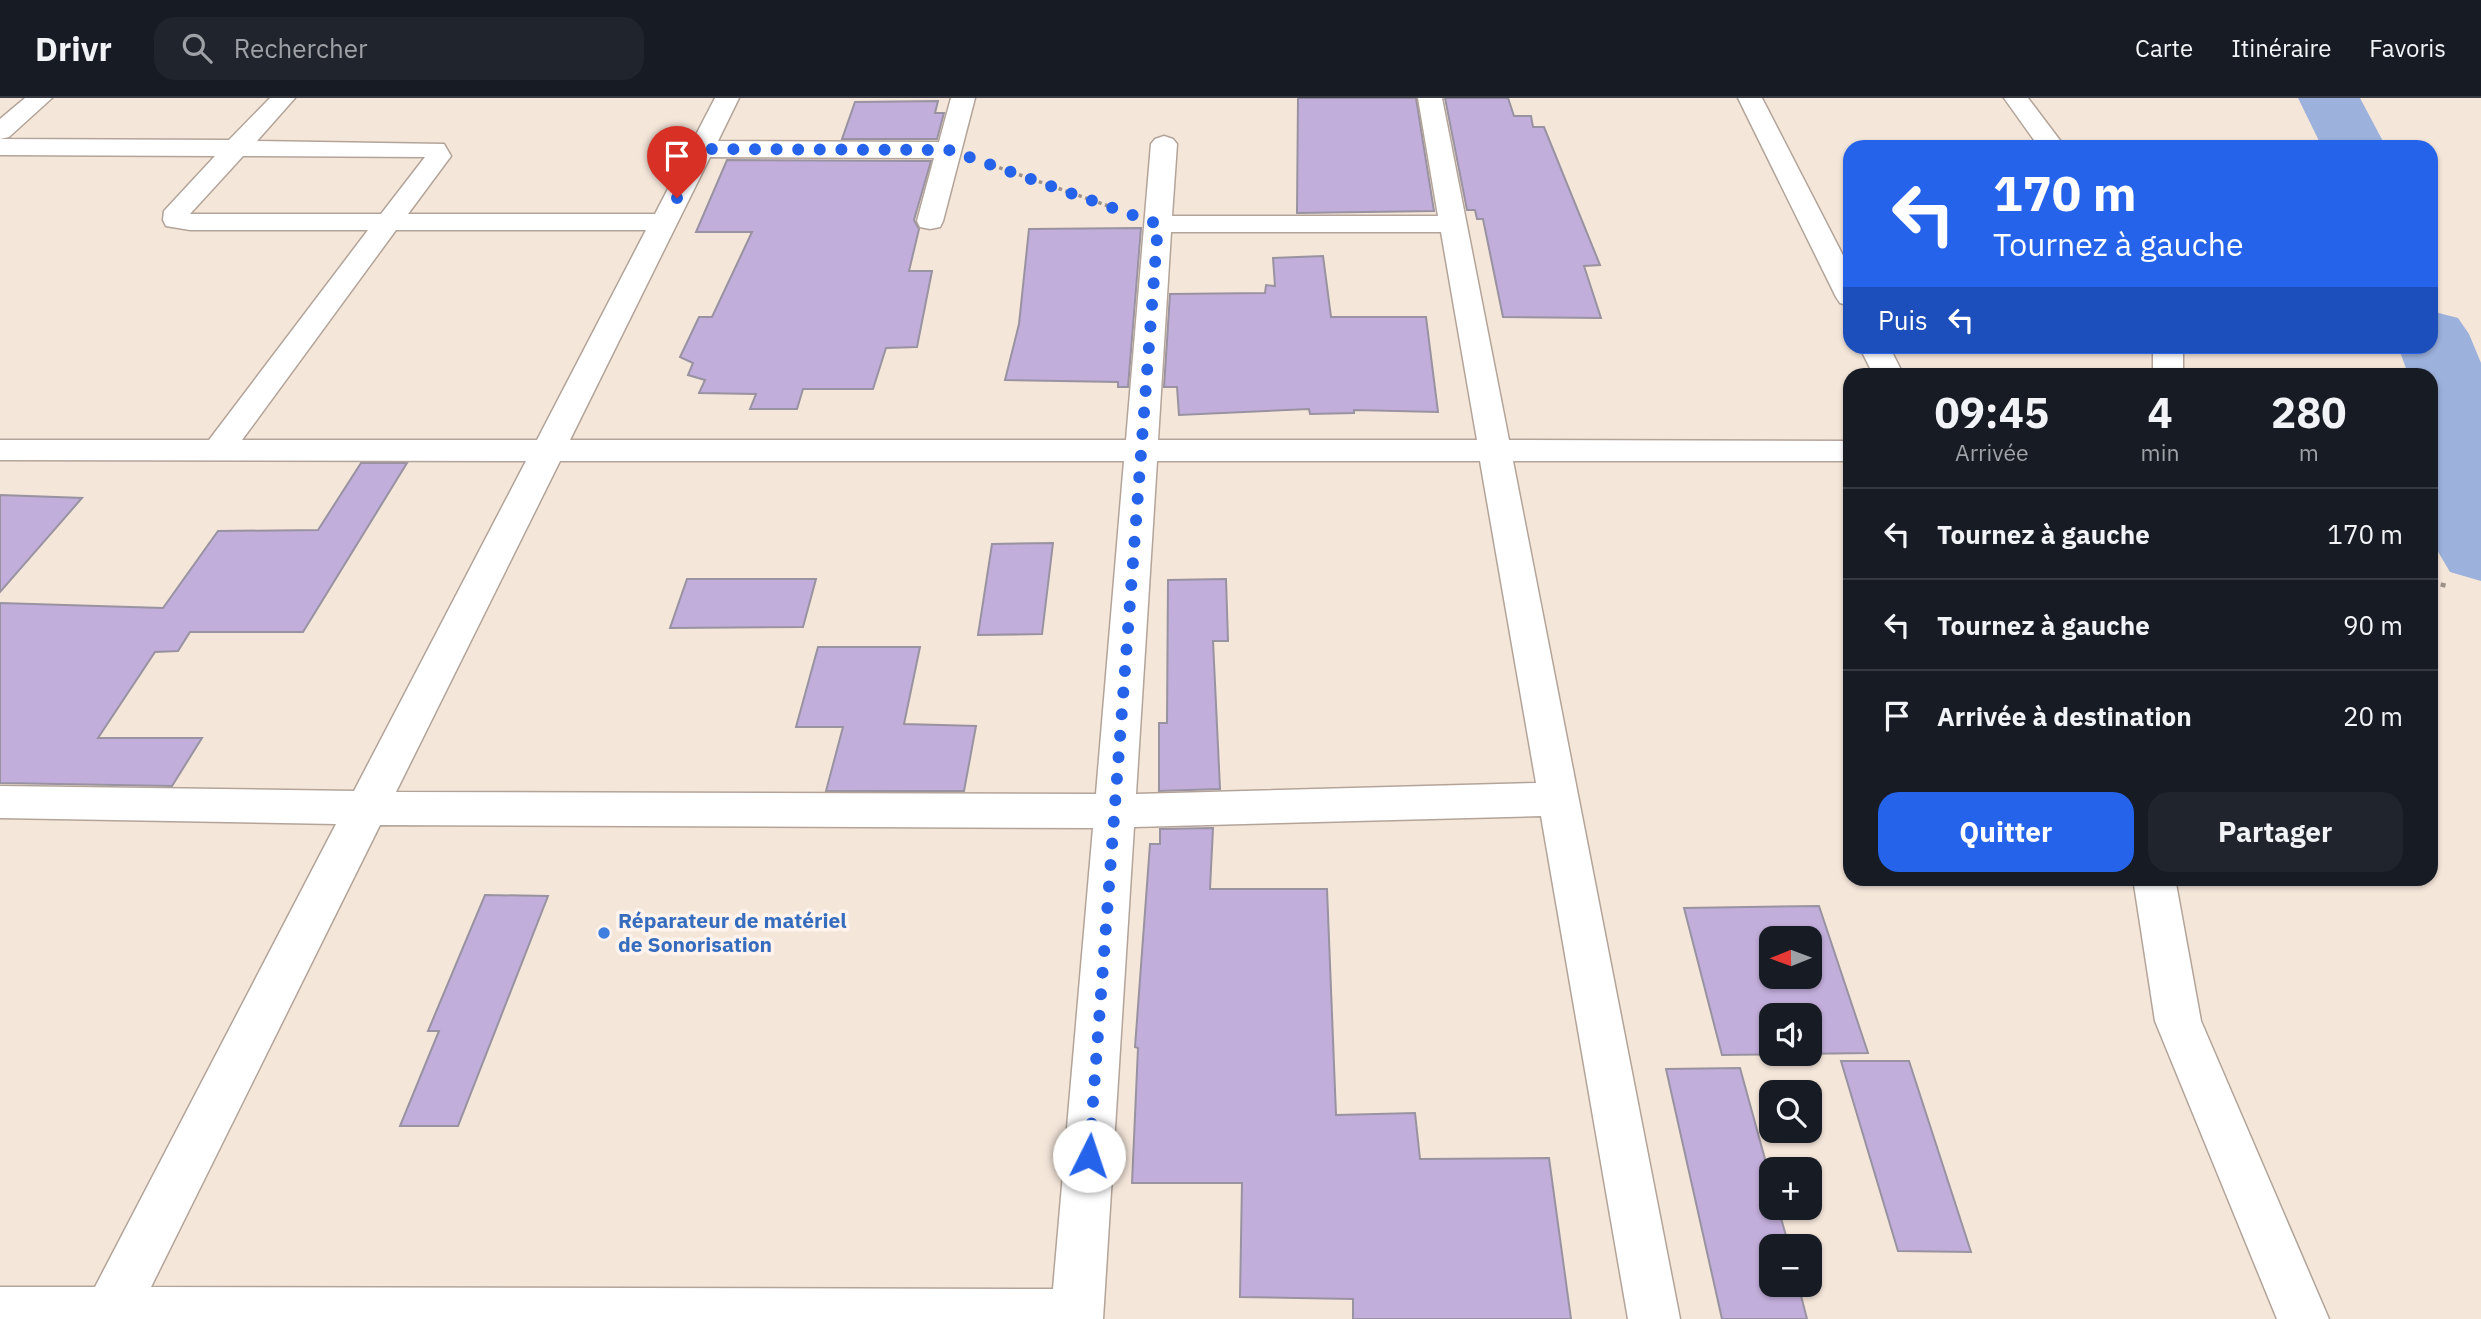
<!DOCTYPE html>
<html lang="fr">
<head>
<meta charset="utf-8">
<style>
	:root { --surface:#171b24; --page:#20242c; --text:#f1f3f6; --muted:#9ea1a6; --line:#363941; --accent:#2563eb }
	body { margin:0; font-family:"IBM Plex Sans",sans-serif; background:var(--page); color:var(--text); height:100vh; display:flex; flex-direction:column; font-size:26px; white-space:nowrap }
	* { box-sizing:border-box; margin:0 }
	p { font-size:23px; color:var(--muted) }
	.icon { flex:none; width:38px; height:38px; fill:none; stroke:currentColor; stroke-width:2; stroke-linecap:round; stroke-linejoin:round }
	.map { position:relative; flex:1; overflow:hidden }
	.side { position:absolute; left:1843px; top:270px; width:595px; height:518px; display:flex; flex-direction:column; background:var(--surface); border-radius:21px; box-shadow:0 2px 5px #0004 }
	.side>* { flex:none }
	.top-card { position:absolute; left:1843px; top:42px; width:595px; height:214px; border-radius:21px; box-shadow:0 2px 5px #0004; background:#2563eb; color:#fff; overflow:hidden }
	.needle { width:46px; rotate:269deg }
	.fabs { position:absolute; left:1759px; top:828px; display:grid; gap:14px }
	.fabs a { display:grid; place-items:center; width:63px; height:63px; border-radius:14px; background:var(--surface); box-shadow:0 2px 5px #0004; font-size:35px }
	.pin { position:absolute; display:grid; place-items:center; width:60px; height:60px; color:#fff; margin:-72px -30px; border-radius:50% 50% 50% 0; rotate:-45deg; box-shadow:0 0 7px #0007 }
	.pin .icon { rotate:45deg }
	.me { position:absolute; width:77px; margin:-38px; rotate:4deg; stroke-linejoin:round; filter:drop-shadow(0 0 5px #0008) }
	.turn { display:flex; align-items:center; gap:24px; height:147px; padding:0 35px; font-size:32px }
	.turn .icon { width:91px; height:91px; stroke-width:2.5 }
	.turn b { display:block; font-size:49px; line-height:60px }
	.then { display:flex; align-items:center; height:66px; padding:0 35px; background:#0003; gap:14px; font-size:26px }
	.eta { display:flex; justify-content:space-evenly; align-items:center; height:119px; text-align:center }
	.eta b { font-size:42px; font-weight:700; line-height:49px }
	.cta { display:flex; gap:14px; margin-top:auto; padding:14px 35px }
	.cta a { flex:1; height:80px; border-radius:21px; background:var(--accent); color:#fff; font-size:28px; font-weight:700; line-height:80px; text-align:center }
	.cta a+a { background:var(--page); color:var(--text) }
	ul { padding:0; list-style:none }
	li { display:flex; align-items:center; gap:21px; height:91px; padding:0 35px; border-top:2px solid var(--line) }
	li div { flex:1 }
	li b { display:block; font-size:26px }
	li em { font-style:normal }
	header { display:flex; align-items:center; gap:42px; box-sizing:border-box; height:98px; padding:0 35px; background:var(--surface); border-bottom:2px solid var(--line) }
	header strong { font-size:33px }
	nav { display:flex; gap:38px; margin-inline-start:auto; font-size:24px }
	.search { width:490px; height:63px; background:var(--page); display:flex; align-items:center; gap:18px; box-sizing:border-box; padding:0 24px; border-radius:21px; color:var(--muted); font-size:26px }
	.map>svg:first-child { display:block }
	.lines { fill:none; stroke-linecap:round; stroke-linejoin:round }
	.river { fill:#9cb1dc; fill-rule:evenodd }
	.building { fill:#c2aeda; stroke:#9892a1; stroke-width:2; fill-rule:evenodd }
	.minor-casing { stroke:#b3a49a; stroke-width:3 }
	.path-far1 { stroke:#9e938a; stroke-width:3.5; stroke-dasharray:3.5 3.5; stroke-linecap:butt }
	.path { stroke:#9e938a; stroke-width:4.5; stroke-dasharray:5 5; stroke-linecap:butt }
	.minor { fill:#fff; fill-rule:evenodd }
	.route { stroke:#2563eb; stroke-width:12; stroke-dasharray:0 21.6 }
	.shop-dot { fill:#3f7fe0; stroke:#fef4ed; stroke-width:2.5 }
	.labels { text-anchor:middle; stroke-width:7; stroke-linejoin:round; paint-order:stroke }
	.shop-label { font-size:21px; font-weight:bold; fill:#366cbe; stroke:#fef4ed; text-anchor:start }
</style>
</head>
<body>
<header>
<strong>Drivr</strong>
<div class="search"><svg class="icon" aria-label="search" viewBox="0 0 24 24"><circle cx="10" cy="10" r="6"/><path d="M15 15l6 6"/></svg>Rechercher</div>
<nav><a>Carte</a><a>Itinéraire</a><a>Favoris</a></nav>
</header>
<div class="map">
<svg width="2481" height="1221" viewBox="0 0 2481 1221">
	<rect width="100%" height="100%" fill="#f5e6da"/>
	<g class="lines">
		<!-- river -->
		<g class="river">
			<polygon points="2298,0 2360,0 2386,49 2322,49"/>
			<polygon points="2431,213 2458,220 2469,236 2481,265 2481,483 2450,474 2437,452 2431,414 2431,276 2408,276 2398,248 2431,248"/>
		</g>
	</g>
	<!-- building -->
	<g class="building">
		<polygon points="1298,0 1416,0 1434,113 1297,115"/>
		<polygon points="1445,0 1508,0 1514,18 1531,18 1533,29 1544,29 1600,167 1584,168 1601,220 1503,219 1483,121 1477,121 1475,112 1467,112"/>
		<polygon points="938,3 935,15 944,15 937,41 842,41 855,4"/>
		<polygon points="727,62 931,63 914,122 919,131 909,173 932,173 917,249 886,250 873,291 803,291 797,311 750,311 756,296 699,295 705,282 688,277 693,265 680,259 699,219 712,219 752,134 696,134"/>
		<polygon points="1141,130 1128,289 1118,289 1118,284 1005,282 1019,226 1029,131"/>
		<polygon points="1323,158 1331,219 1426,219 1438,314 1354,312 1354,315 1310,316 1309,311 1179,317 1177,289 1164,289 1170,196 1265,195 1266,187 1275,188 1273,160"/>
		<polygon points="361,365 407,365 303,534 190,534 178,553 155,554 98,640 202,640 172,688 0,685 0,505 163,510 218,433 318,432"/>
		<polygon points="0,397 82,400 0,494"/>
		<polygon points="1053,445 1042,536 978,537 992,446"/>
		<polygon points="687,481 816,481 803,529 670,530"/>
		<polygon points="1226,481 1228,543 1213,543 1220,691 1159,693 1159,625 1167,625 1168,482"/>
		<polygon points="818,549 920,549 904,626 976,628 964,693 826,693 843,629 796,629"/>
		<polygon points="1213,730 1210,791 1327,791 1336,1017 1415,1015 1420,1061 1549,1060 1571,1221 1353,1221 1353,1201 1240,1199 1242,1085 1132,1085 1138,950 1135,949 1150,746 1160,746 1160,731"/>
		<polygon points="485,797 548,798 458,1028 400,1028 439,933 428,933"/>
		<path d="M 1819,808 L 1868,955 L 1722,957 L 1684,810 ZM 1771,840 L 1810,840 L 1810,878 L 1771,878 ZM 1771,917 L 1810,917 L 1810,956 L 1771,956 Z"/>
		<polygon points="1841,963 1909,963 1971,1154 1898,1153"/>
		<polygon points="1740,970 1771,1083 1771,1110 1778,1110 1789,1148 1771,1148 1771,1186 1798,1186 1807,1221 1722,1221 1666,971"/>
	</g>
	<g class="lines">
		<defs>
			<g id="minor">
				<path d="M 25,0 L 52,0 L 9,39 L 0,41 L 229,42 L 270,0 L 295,0 L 257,43 L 444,46 L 451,58 L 408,116 L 655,116 L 715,0 L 739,0 L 718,43 L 939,44 L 951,0 L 975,0 L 943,123 L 940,129 L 930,131 L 920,129 L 917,123 L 934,60 L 710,59 L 570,342 L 1126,342 L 1151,46 L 1155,41 L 1164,38 L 1173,41 L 1177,46 L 1172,118 L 1438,118 L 1418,0 L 1442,0 L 1509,342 L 1850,343 L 1850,363 L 1513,363 L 1680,1221 L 1628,1221 L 1541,718 L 1134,729 L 1103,1221 L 0,1221 L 0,1189 L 95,1189 L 336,726 L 0,720 L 0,688 L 354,693 L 526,363 L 0,362 L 0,342 L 209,342 L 368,132 L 190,132 L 166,128 L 163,122 L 164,113 L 215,58 L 0,57 L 0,21 ZM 243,58 L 425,59 L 381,116 L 190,116 ZM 396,132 L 646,132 L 537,342 L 242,342 ZM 1171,134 L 1441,134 L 1477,342 L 1158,342 ZM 560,363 L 1124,363 L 1096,696 L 396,694 ZM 1157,363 L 1480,363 L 1536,685 L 1136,696 ZM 380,727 L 1093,730 L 1053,1191 L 151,1189 Z"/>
				<polygon points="1738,0 1762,0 1850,171 1850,208 1840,205 1836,199"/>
				<polygon points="2004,0 2028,0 2065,49 2039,49"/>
				<polygon points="1859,248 1889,248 1903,276 1873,276"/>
				<rect x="2153" y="248" width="30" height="28"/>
				<polygon points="2133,780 2175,780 2201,923 2329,1221 2277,1221 2155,923"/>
			</g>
		</defs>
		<!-- minor casing -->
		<use href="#minor" class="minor-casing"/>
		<!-- path-far1 -->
		<polyline class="path-far1" points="986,65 1117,111"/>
		<!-- path -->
		<polyline class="path" points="2431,484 2447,488"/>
		<!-- minor -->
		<use href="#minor" class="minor"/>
	</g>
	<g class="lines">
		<!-- route -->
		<polyline class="route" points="677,100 702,51 949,52 1158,126 1089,1058"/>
	</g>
	<!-- markers -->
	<circle class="shop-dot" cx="604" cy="835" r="7"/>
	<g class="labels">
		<!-- shop labels -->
		<g class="shop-label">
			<text x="618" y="830">Réparateur de matériel<tspan x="618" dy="24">de Sonorisation</tspan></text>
		</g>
	</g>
</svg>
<div class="fabs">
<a><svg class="needle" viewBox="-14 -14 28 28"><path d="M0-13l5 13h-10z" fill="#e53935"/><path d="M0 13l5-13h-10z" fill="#9ea1a6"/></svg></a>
<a><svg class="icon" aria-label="sound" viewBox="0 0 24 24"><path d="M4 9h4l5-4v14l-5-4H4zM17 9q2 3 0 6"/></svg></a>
<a><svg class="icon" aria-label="search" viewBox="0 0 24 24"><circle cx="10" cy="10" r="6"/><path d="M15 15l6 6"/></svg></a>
<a>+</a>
<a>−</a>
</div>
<div class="pin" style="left:677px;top:100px;background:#d93025"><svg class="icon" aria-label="arrive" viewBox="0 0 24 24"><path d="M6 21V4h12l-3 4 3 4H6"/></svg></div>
<svg class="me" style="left:1089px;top:1058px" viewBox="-20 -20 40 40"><circle r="19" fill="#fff"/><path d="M0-13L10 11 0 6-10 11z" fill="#2563eb"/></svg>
<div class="top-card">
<div class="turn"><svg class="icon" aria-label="left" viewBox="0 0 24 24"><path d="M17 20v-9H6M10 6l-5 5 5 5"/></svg><div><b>170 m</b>Tournez à gauche</div></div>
<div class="then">Puis<svg class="icon" aria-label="left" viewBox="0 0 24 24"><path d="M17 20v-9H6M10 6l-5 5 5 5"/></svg></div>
</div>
<section class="side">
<div class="eta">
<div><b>09:45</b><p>Arrivée</p></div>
<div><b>4</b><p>min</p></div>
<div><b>280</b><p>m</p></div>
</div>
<ul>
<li><svg class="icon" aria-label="left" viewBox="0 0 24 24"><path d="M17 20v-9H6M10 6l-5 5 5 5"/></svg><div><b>Tournez à gauche</b></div><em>170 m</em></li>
<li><svg class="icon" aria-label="left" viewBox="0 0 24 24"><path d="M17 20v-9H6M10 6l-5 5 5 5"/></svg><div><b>Tournez à gauche</b></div><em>90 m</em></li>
<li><svg class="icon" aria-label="arrive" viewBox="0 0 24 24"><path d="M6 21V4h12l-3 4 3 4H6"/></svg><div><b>Arrivée à destination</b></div><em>20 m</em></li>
</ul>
<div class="cta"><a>Quitter</a><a>Partager</a></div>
</section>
</div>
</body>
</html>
